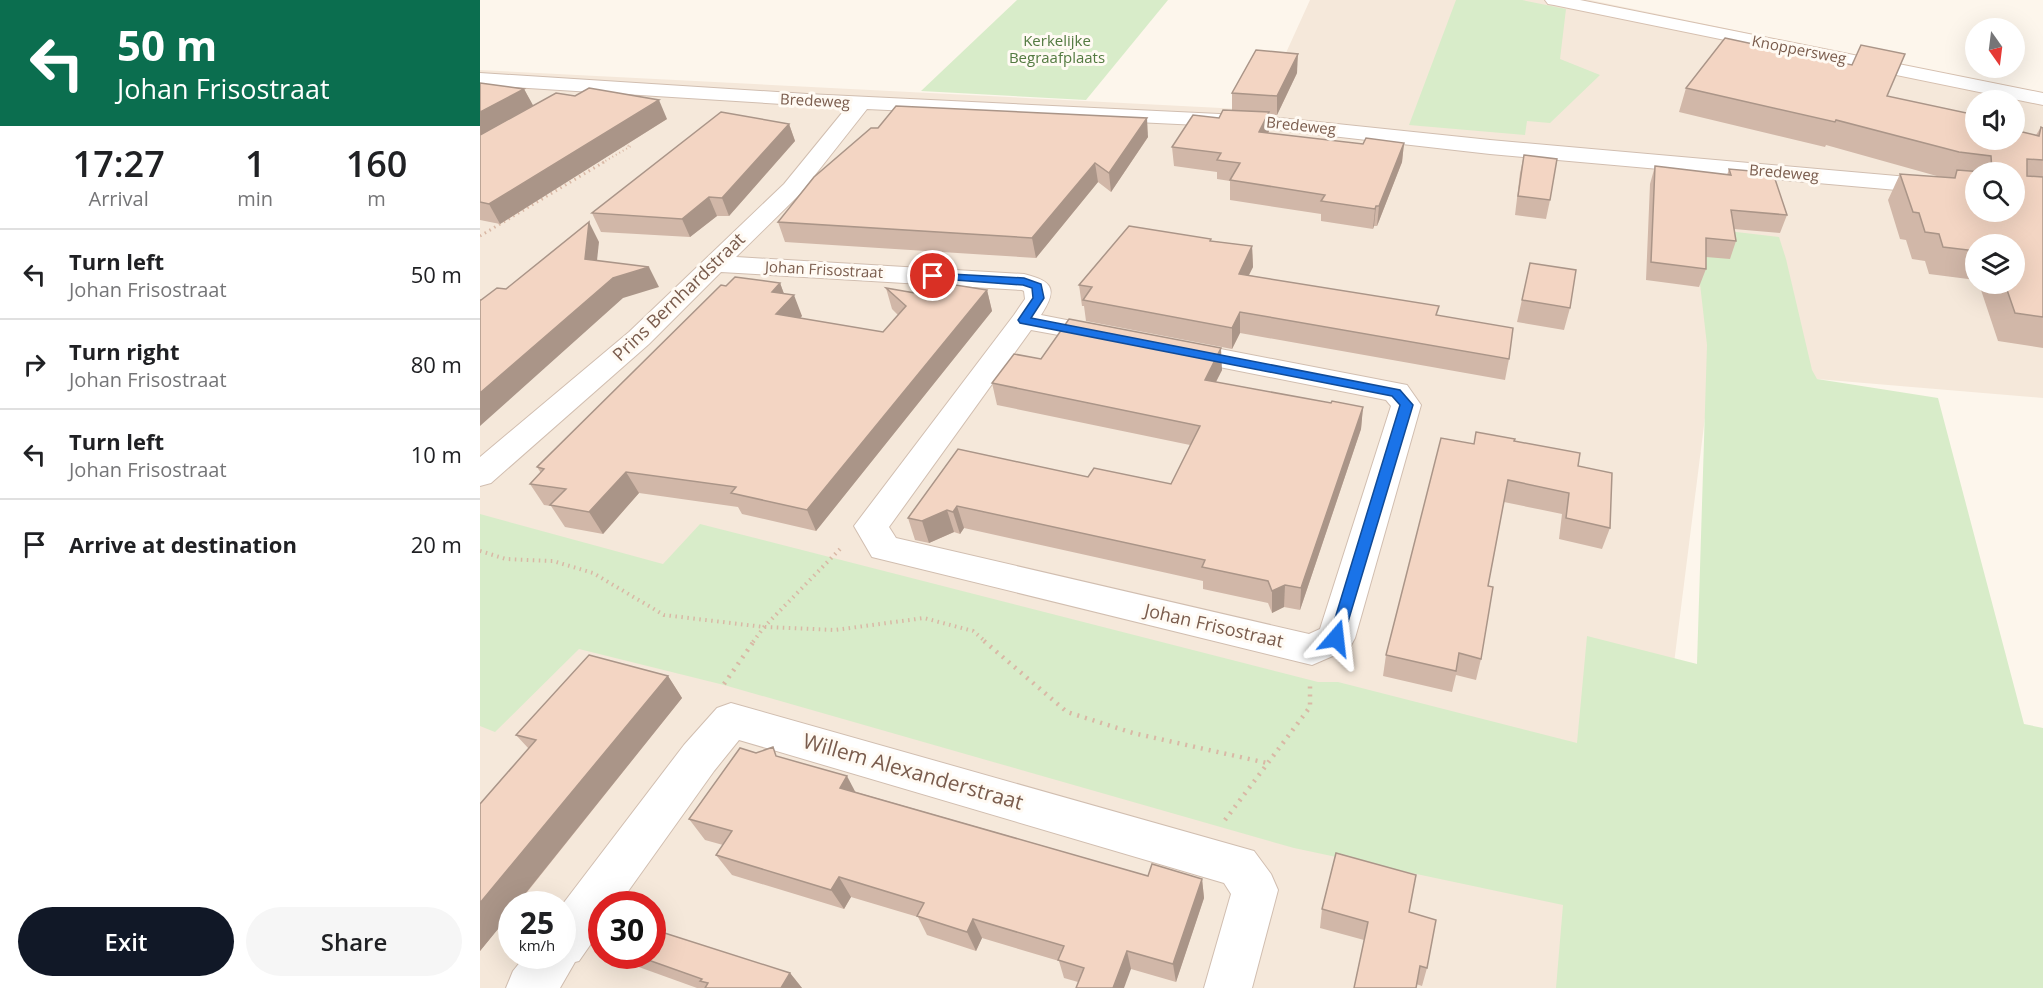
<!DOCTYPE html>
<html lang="en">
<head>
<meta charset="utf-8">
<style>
	:root { --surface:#fff; --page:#f6f6f6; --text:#202124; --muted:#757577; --line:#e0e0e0; --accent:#111827 }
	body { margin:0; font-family:"Open Sans",sans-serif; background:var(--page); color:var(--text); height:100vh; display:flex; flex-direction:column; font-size:22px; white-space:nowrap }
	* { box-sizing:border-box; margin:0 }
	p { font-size:20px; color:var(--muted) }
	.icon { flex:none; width:33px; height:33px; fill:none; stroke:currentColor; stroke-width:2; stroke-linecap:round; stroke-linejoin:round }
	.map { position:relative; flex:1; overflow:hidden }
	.drawer { display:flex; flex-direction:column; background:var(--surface); width:480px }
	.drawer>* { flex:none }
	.guide { background:#0b6e4f; color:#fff; overflow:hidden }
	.needle { width:39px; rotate:166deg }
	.tools { position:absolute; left:1485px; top:18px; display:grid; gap:12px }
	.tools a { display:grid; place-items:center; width:60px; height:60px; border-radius:50%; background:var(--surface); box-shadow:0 6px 24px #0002; font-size:30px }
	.speed { position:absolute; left:18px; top:891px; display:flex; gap:12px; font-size:30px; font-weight:700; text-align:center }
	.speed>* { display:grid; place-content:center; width:78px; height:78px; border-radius:50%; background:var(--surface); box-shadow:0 6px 24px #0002; line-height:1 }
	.speed small { font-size:15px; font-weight:400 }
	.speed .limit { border:9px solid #d22; background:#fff; color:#111 }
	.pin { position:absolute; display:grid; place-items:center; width:51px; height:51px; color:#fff; margin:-26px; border:3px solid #fff; border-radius:50%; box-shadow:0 2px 6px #0007 }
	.me { position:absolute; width:66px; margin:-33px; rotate:17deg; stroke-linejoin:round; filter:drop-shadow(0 0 4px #0008) }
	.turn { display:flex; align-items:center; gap:21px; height:126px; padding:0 18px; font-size:27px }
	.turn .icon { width:78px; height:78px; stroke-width:2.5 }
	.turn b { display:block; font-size:42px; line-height:51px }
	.eta { display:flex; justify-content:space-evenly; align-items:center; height:102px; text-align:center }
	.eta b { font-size:36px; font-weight:600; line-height:42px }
	.cta { display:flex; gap:12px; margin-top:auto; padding:12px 18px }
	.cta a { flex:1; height:69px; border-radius:36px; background:var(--accent); color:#fff; font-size:24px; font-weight:600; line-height:69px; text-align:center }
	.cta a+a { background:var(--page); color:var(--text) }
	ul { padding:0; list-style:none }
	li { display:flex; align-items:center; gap:18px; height:90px; padding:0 18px; border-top:2px solid var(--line) }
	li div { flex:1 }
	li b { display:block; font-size:22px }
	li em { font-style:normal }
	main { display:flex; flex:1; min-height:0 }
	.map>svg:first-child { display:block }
	.residential { fill:#f5e8da; fill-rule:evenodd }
	.green { fill:#d8ecc9 }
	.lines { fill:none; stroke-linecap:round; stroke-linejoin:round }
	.street-casing { stroke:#d1beb0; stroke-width:2 }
	.secondary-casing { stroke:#d6c0b0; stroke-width:2 }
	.path-far3 { stroke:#d9b8a5; stroke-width:2; stroke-dasharray:1 3; stroke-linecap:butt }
	.path-far2 { stroke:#d9b8a5; stroke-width:3; stroke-dasharray:1.5 4; stroke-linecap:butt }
	.path-far1 { stroke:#d9b8a5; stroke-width:4; stroke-dasharray:1.5 4.5; stroke-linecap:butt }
	.path { stroke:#d9b8a5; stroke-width:4.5; stroke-dasharray:2 6; stroke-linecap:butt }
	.street { fill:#fff; fill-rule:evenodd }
	.secondary { fill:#fff; fill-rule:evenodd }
	.wall { fill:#d1b7a8; fill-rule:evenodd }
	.shaded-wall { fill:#aa9588 }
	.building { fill:#f3d5c3; stroke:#aa9588; stroke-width:1.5 }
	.route { fill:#1a73e8; stroke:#114b97; stroke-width:1.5 }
	.labels { text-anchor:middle; stroke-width:6; stroke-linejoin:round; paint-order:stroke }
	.far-park-label { font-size:15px; fill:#537a41; stroke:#fffaf3 }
	.far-street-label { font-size:15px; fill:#7a5c4d; stroke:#fffaf3 }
	.street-label { font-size:18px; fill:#7a5c4d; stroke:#fffaf3 }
	.near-street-label { font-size:21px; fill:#7a5c4d; stroke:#fffaf3 }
</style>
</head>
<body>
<main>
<section class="drawer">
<div class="guide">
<div class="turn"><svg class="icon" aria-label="left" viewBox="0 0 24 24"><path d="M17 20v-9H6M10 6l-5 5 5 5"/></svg><div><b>50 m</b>Johan Frisostraat</div></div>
</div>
<div class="eta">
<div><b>17:27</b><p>Arrival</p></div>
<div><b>1</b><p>min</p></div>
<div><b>160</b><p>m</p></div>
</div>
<ul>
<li><svg class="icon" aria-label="left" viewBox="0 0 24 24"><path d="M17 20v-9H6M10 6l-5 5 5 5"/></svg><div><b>Turn left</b><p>Johan Frisostraat</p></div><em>50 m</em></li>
<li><svg class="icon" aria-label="right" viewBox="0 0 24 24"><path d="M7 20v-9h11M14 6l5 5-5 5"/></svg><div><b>Turn right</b><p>Johan Frisostraat</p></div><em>80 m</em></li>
<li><svg class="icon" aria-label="left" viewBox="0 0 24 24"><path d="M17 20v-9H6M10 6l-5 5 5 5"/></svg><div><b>Turn left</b><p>Johan Frisostraat</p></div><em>10 m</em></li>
<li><svg class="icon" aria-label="arrive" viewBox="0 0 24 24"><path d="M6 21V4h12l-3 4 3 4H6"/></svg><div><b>Arrive at destination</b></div><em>20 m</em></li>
</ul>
<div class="cta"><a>Exit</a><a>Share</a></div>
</section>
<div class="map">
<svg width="1563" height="988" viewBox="0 0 1563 988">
	<rect width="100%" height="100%" fill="#fdf6ec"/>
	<!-- residential -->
	<path class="residential" d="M 830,0 L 1110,0 L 1563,94 L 1563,398 L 1231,370 L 1153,988 L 0,988 L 0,70 L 780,110 ZM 1496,100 L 1534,100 L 1534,140 L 1496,140 ZM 1496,172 L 1534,172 L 1534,212 L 1496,212 ZM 1496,244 L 1534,244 L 1534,284 L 1496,284 ZM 32,904 L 82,904 L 82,956 L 32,956 ZM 122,904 L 172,904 L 172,956 L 122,956 Z"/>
	<!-- green -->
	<g class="green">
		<polygon points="537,0 688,0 606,100 441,91"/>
		<polygon points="976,0 1042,0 1086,9 1080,59 1120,75 1070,123 1047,121 1045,135 929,125"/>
		<polygon points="1239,230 1299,237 1306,259 1332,370 1337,379 1458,398 1544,724 1563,728 1563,988 1076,988 1083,905 814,848 244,685 99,649 15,732 0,726 0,514 183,564 220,524 838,682 858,682 1097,743 1107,636 1217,664 1227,345 1216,249"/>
	</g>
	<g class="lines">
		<defs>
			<g id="street">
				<path d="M 0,73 L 327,94 L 781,116 L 1010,140 L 1496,183 L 1496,197 L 1010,154 L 781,128 L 387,109 L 320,194 L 256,257 L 544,274 C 573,281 578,289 561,315 L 638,330 L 642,336 L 638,342 L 628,344 L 551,330 L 409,527 L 416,538 L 829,634 L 840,629 L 911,406 L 906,400 L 699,359 L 689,356 L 685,350 L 689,344 L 699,341 L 927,385 L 941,405 L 875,638 L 869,649 L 832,665 L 392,557 L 374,526 L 534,315 L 545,299 L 544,291 L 542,290 L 241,272 L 169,344 L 11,483 L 0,486 L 0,457 L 149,332 L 304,184 L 366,108 L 0,85 Z"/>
				<polygon points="251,703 774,851 791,874 798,890 772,988 724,988 751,894 744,883 259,740 234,771 139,904 122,904 122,928 99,961 95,962 80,988 26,988 33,971 45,956 82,956 82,905 204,745 237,708"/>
			</g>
			<polygon id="secondary" points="1065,0 1100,0 1563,93 1563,105 1074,5 1068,4"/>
		</defs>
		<!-- street casing -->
		<use href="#street" class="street-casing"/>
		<!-- secondary casing -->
		<use href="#secondary" class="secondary-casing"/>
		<!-- path-far3 -->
		<polyline class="path-far3" points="122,163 151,146 142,145"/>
		<!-- path-far2 -->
		<polyline class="path-far2" points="0,236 124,162"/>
		<!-- path-far1 -->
		<g class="path-far1">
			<polyline points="0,551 26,559 73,561 113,573 184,615 284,627 355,630 444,618 493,631 506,642"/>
			<polyline points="273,642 284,627 362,547"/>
		</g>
		<!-- path -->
		<g class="path">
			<polyline points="504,641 587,712 653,733 787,763"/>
			<polyline points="244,684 274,641"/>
			<polyline points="745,820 830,707 830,685"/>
		</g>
		<!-- street -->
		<use href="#street" class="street"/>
		<!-- secondary -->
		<use href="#secondary" class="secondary"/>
	</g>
	<!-- wall -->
	<g class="wall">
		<polygon points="817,73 797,115 789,115 789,131 788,133 883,144 924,143 922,162 897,226 894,226 893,229 841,221 841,214 750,200 750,181 737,179 737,172 694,166 692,147 752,110 752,93"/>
		<polygon points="0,83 44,89 53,106 187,119 20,224 0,220"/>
		<path d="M 1206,88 L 1407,96 L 1494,122 L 1556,135 L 1561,127 L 1563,128 L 1563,348 L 1518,341 L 1499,284 L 1534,284 L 1534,244 L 1496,244 L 1496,280 L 1449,274 L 1445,261 L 1432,259 L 1426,240 L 1420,239 L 1408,200 L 1420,174 L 1464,178 L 1346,145 L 1345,147 L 1199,112 ZM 1496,172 L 1534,172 L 1496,212 Z"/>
		<polygon points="309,124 315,141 249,216 237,216 210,237 121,232 112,213"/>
		<polygon points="398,128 668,137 631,192 618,182 556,258 305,242 298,222"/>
		<polygon points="1044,155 1070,200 1066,219 1035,215 1040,173"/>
		<polygon points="1175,166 1247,175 1249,169 1307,215 1300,233 1254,229 1256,241 1250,259 1226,257 1226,269 1219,287 1166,280 1170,184"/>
		<polygon points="732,241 772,246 773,267 769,275 958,315 1029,359 1025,380 760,333 752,349 606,321 604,306 602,306 599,285"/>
		<polygon points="1050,263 1090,308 1084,330 1037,322"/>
		<polygon points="300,283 304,294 322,316 320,318 403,332 418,315 412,309 406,288 452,296 507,290 512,311 336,531 262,514 258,507 159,493 123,534 85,527 71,506 64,505 50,484 61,473 57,467 246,286"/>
		<polygon points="561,359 742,370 736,382 851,403 883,407 881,429 820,610 804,607 792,613 788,603 723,589 723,581 484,528 480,534 474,532 449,543 435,540 428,518 478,449 608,477 691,484 710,445 517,405 512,383"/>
		<polygon points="1034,441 1130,528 1122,549 1079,539 1082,514 1024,502 1008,586 1001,659 996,680 976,675 972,692 903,676 906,655 994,444"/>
		<polygon points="188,676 202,698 0,951 0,804 49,749 36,735"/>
		<polygon points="276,753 299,757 376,792 668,876 722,879 724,898 696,982 651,969 598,982 584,978 579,961 502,938 496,951 447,935 438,917 371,897 364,909 252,875 236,855 243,845 225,840 209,819"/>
		<polygon points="842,909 929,912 947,968 942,986 936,984 884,940 840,928"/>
		<polygon points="122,912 122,949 112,940"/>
		<polygon points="129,956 172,956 310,973 322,988 217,988 131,957"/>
	</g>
	<!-- shaded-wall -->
	<g class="shaded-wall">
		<polygon points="818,54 817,73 797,115 797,96"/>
		<polygon points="44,89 54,107 0,136 0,112"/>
		<polygon points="179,100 187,119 20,224 9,204"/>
		<polygon points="789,112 789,131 779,151 779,132"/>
		<polygon points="667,118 668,137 631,192 629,173"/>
		<polygon points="309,124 315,141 249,216 242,198"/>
		<polygon points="924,143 922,162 897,226 899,206"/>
		<polygon points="615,163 618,182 556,258 552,238"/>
		<polygon points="229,197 237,216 210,237 202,219"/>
		<polygon points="896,206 894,226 893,229 895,209"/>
		<polygon points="109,222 119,242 115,279 105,259"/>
		<polygon points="772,246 773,267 759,294 759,274"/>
		<polygon points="169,267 179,287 143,298 0,426 0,393 133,278"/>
		<polygon points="300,283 307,302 314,295 322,316 304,335 296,314 292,292"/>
		<polygon points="507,290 512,311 336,531 327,510"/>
		<polygon points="760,312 760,333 752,349 752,328"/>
		<polygon points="741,348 742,370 726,401 725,380"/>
		<polygon points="883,407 881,429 820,610 821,588"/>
		<polygon points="146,472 159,493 123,534 109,512"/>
		<polygon points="477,506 484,528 480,534 473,512"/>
		<polygon points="467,510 474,532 449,543 442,521"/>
		<polygon points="805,585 804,607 792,613 792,591"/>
		<polygon points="188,676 202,698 37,904 32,904 32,912 0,951 0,903"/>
		<polygon points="367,776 378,797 360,788"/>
		<polygon points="359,877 371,897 364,909 351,890"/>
		<polygon points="722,879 724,898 696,982 693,964"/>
		<polygon points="493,919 502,938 496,951 487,932"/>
		<polygon points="647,951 651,969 644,988 633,988"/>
		<polygon points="310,973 322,988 301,988"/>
	</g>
	<!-- building -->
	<g class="building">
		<polygon points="1245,38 1372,65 1381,45 1425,54 1407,96 1496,115 1494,122 1496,122 1496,140 1534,140 1534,130 1559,136 1561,127 1563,128 1563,160 1547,159 1547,176 1563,177 1563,317 1535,313 1525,284 1534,284 1534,244 1496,244 1496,251 1463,247 1459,234 1445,232 1439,213 1433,212 1420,174 1475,178 1477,170 1503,172 1496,172 1496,212 1534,212 1534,172 1510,172 1512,171 1511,156 1479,152 1356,120 1355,122 1206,88"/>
		<polygon points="776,50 818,54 797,96 752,93"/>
		<polygon points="0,83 44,89 0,112"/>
		<polygon points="109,88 179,100 9,204 0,202 0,135 76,93 95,96"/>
		<polygon points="416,106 667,118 629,173 615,163 552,238 298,222 334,177 391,128 398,128"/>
		<polygon points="743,110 789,112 779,132 883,144 886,138 924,143 899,206 896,206 895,209 841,201 845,195 750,180 760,163 737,160 741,153 692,147 713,115 739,118"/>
		<polygon points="241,112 309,124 242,198 229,197 202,219 112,213"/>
		<polygon points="1044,155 1077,159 1070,200 1038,196"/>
		<polygon points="1175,166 1251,175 1249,169 1293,173 1307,215 1251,210 1256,241 1226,238 1226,269 1171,262"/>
		<polygon points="109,222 105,259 169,267 133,278 0,393 0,300 1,300 17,288 26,289"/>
		<polygon points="649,226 731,239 730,241 772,246 759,274 959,306 956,315 1033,328 1029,359 760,312 752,328 603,300 612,287 599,285"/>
		<polygon points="1050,263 1096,270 1090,308 1042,300"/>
		<polygon points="255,277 300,283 292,292 314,295 296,314 403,332 426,306 406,288 452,296 463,283 507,290 327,510 251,493 256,487 146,472 109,512 70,505 86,489 50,484 64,469 57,467 241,285 246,286"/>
		<polygon points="589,319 741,348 725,380 851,403 852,401 883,407 821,588 805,585 792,591 788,581 722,567 725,560 477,506 473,512 467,510 442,521 428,518 478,449 608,477 614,468 691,484 720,426 512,383 534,354 561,359"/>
		<polygon points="996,432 1035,439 1034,441 1100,453 1098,466 1132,473 1130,528 1086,518 1089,493 1028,480 1008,586 1013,587 1001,659 979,653 976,671 906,655 961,438 994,444"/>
		<polygon points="109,655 188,676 0,903 0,804 56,740 36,735"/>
		<polygon points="293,747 296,756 367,776 360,788 668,876 672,864 722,879 693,964 647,951 633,988 596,988 604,968 578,960 584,946 493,919 487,932 437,916 444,903 359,877 351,890 236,855 252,831 209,819 260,748 276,753"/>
		<polygon points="856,853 936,875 929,912 956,920 947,968 940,966 936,988 874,988 888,922 842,909"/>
		<polygon points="122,912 122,943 112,940"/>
		<polygon points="172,929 310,973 301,988 225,988 228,983 220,981 222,979 157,956 172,956"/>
	</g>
	<!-- route -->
	<polygon class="route" points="453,273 544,278 561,284 564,298 551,318 920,390 933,405 862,642 856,644 851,642 849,638 920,405 912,396 540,323 538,320 553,298 552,288 543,285 449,278 449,274"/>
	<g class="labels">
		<!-- far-park labels -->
		<g class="far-park-label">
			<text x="577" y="46">Kerkelijke<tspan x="577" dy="17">Begraafplaats</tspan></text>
		</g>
		<!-- far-street labels -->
		<g class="far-street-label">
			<text transform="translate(1319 50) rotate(11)" y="5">Knoppersweg</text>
			<text transform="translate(335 101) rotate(3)" y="5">Bredeweg</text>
			<text transform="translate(821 126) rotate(6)" y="5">Bredeweg</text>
			<text transform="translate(1304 173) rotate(5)" y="5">Bredeweg</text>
			<text transform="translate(344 270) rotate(3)" y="5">Johan Frisostraat</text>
		</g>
		<!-- street labels -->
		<g class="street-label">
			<text transform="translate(199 297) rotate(-44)" y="6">Prins Bernhardstraat</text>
			<text transform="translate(734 626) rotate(13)" y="6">Johan Frisostraat</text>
		</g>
		<!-- near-street labels -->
		<g class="near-street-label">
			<text transform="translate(433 772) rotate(16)" y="7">Willem Alexanderstraat</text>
		</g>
	</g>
</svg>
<div class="tools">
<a><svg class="needle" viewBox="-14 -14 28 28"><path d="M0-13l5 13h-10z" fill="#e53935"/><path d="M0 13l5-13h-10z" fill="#757577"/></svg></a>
<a><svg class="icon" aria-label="sound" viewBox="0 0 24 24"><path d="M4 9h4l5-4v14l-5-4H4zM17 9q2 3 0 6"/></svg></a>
<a><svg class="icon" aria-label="search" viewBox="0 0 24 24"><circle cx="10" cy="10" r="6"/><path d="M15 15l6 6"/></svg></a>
<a><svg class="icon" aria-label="layers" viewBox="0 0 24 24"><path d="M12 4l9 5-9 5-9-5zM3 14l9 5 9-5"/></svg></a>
</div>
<div class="speed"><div>25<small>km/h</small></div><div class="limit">30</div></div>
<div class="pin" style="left:453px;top:276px;background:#d93025"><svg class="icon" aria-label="arrive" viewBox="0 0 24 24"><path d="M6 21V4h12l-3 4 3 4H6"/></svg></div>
<svg class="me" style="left:856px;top:638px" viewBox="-20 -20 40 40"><path d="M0-17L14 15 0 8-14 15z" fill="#1a73e8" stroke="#fff" stroke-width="4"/></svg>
</div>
</main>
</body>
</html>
